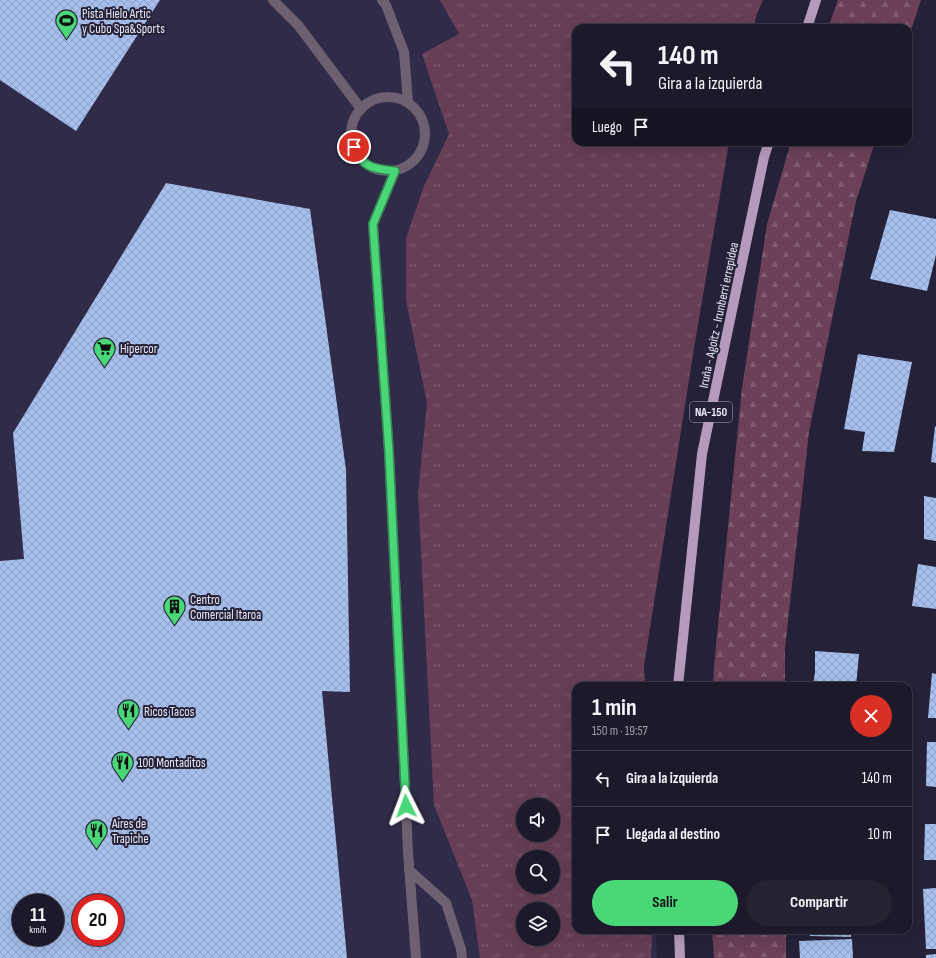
<!DOCTYPE html>
<html lang="es">
<head>
<meta charset="utf-8">
<style>
	:root { --surface:#1c192a; --page:#252232; --text:#f1f3f6; --muted:#a0a0a8; --line:#3a3847; --accent:#49d778 }
	body { margin:0; font-family:"Sofia Sans Condensed",sans-serif; background:var(--page); color:var(--text); height:100vh; display:flex; flex-direction:column; font-size:15px; white-space:nowrap }
	* { box-sizing:border-box; margin:0 }
	p { font-size:13px; color:var(--muted) }
	.icon { flex:none; width:22px; height:22px; fill:none; stroke:currentColor; stroke-width:2; stroke-linecap:round; stroke-linejoin:round }
	.map { position:relative; flex:1; overflow:hidden }
	.drawer { position:absolute; left:572px; top:682px; width:340px; height:252px; display:flex; flex-direction:column; background:var(--surface); border-radius:12px; box-shadow:0 4px 16px #0002,0 0 0 1px var(--line) }
	.drawer>* { flex:none }
	.top-card { position:absolute; left:572px; top:24px; width:340px; height:122px; border-radius:12px; box-shadow:0 4px 16px #0002,0 0 0 1px var(--line); background:#1c192a; color:var(--text); overflow:hidden }
	.buttons { position:absolute; left:516px; top:798px; display:grid; gap:8px }
	.buttons a { display:grid; place-items:center; width:44px; height:44px; border-radius:50%; background:var(--surface); box-shadow:0 4px 16px #0002,0 0 0 1px var(--line); font-size:20px }
	.speed { position:absolute; left:12px; top:894px; display:flex; gap:8px; font-size:20px; font-weight:700; text-align:center }
	.speed>* { display:grid; place-content:center; width:52px; height:52px; border-radius:50%; background:var(--surface); box-shadow:0 4px 16px #0002,0 0 0 1px var(--line); line-height:1 }
	.speed small { font-size:10px; font-weight:400 }
	.speed .limit { border:6px solid #d22; background:#fff; color:#111 }
	.pin { position:absolute; display:grid; place-items:center; width:34px; height:34px; color:#fff; margin:-17px; border:2px solid #fff; border-radius:50%; box-shadow:0 1px 4px #0007 }
	.me { position:absolute; width:44px; margin:-22px; rotate:357deg; stroke-linejoin:round; filter:drop-shadow(0 0 3px #0008) }
	.turn { display:flex; align-items:center; gap:14px; height:84px; padding:0 20px; font-size:18px }
	.turn .icon { width:52px; height:52px; stroke-width:2.5 }
	.turn b { display:block; font-size:28px; line-height:34px }
	.then { display:flex; align-items:center; height:38px; padding:0 20px; background:#0003; gap:8px; font-size:15px }
	.round { display:grid; place-items:center; flex:none; width:42px; height:42px; border-radius:21px; background:var(--page) }
	.overview { display:flex; align-items:center; justify-content:space-between; height:68px; padding:0 20px }
	h1 { font-size:24px; font-weight:700; line-height:30px }
	.action { display:flex; gap:8px; margin-top:auto; padding:8px 20px }
	.action a { flex:1; height:46px; border-radius:24px; background:var(--accent); color:#111; font-size:16px; font-weight:700; line-height:46px; text-align:center }
	.action a+a { background:var(--page); color:var(--text) }
	ul { padding:0; list-style:none }
	li { display:flex; align-items:center; gap:12px; height:56px; padding:0 20px; border-top:1px solid var(--line) }
	li div { flex:1 }
	li b { display:block; font-size:15px }
	li em { font-style:normal }
	.map>svg:first-child { display:block }
	.built { fill:#302b48; fill-rule:evenodd }
	.grass { fill:url(#grass-tufts); fill-rule:evenodd }
	.forest { fill:url(#forest-firs) }
	.building { fill:url(#building-cross-hatch); fill-rule:evenodd }
	.lines { fill:none; stroke-linecap:round; stroke-linejoin:round }
	.lane { stroke:#6d6071; stroke-width:10 }
	.primary { stroke:#b59abe; stroke-width:10 }
	.route-casing { stroke:#2f8c4e; stroke-width:10 }
	.route { stroke:#49d778; stroke-width:7 }
	.labels { text-anchor:middle; stroke-width:4; stroke-linejoin:round; paint-order:stroke }
	.shield { fill:#252138; stroke:#afadbe; stroke-width:1 }
	.shield-label { font-size:12px; font-weight:bold; fill:#eae9f8 }
	.poi-label { font-size:13px; fill:#eae9f8; stroke:#252138; text-anchor:start }
	.street-label { font-size:13px; fill:#eae9f8; stroke:#252138 }
</style>
</head>
<body>
<div class="map">
<svg width="936" height="958" viewBox="0 0 936 958">
	<defs>
		<pattern id="grass-tufts" width="24" height="20" patternUnits="userSpaceOnUse"><rect width="24" height="20" fill="#673e55"/><path d="M3 7l-1-3M5 7V3M7 7l1-3M15 17l-1-3M17 17v-4M19 17l1-3" fill="none" stroke="#7d5a6e"/></pattern>
		<pattern id="forest-firs" width="22" height="20" patternUnits="userSpaceOnUse"><rect width="22" height="20" fill="#6c4058"/><path d="M5 1l3.5 6h-7zM16 11l3.5 6h-7z" fill="#815c71"/></pattern>
		<pattern id="building-cross-hatch" width="8" height="8" patternUnits="userSpaceOnUse"><rect width="8" height="8" fill="#a6bfed"/><path d="M0 0l8 8M0 8l8-8" fill="none" stroke="#8ea1c4"/></pattern>
	</defs>
	<rect width="100%" height="100%" fill="#252138"/>
	<!-- built -->
	<path class="built" d="M 0,0 L 763,0 L 756,16 L 754,28 L 576,28 L 576,142 L 729,142 L 694,348 L 644,666 L 645,686 L 576,686 L 576,930 L 656,930 L 657,958 L 0,958 ZM 523,805 L 553,805 L 553,835 L 523,835 ZM 523,857 L 553,857 L 553,887 L 523,887 ZM 21,903 L 55,903 L 55,937 L 21,937 ZM 81,903 L 115,903 L 115,937 L 81,937 ZM 523,909 L 553,909 L 553,939 L 523,939 Z"/>
	<!-- grass -->
	<path class="grass" d="M 440,0 L 763,0 L 756,16 L 754,28 L 576,28 L 576,142 L 729,142 L 694,348 L 644,666 L 645,686 L 576,686 L 576,930 L 652,930 L 651,958 L 480,958 L 472,900 L 434,805 L 418,493 L 427,403 L 406,300 L 406,238 L 424,186 L 449,134 L 422,54 L 459,34 ZM 523,805 L 553,805 L 553,835 L 523,835 ZM 523,857 L 553,857 L 553,887 L 523,887 ZM 523,909 L 553,909 L 553,939 L 523,939 Z"/>
	<!-- forest -->
	<g class="forest">
		<polygon points="838,0 921,0 908,39 908,28 828,28"/>
		<polygon points="791,142 875,142 856,201 809,432 785,648 785,686 713,686 714,666 742,388 767,224"/>
		<polygon points="712,930 786,930 786,958 714,958"/>
	</g>
	<!-- building -->
	<g class="building">
		<polygon points="0,0 160,0 76,131 0,80"/>
		<path d="M 166,183 L 310,209 L 346,470 L 350,692 L 322,691 L 347,958 L 0,958 L 0,561 L 24,559 L 13,433 ZM 21,903 L 55,903 L 55,937 L 21,937 ZM 81,903 L 115,903 L 115,937 L 81,937 Z"/>
		<polygon points="890,210 936,219 936,255 927,291 870,279"/>
		<polygon points="858,354 912,362 894,452 862,451 865,432 844,429"/>
		<polygon points="935,426 936,427 936,463 931,462"/>
		<polygon points="924,496 936,498 936,541 924,539"/>
		<polygon points="918,564 936,567 936,609 912,606"/>
		<polygon points="815,651 859,654 856,686 813,686 815,672"/>
		<polygon points="932,673 936,674 936,718 928,718"/>
		<polygon points="927,742 936,742 936,787 926,786"/>
		<polygon points="925,824 936,824 936,860 924,860"/>
		<polygon points="936,888 936,949 926,949 923,889"/>
		<polygon points="809,930 851,930 851,937 810,936"/>
		<polygon points="852,939 853,958 800,958 799,941"/>
		<polygon points="936,954 936,958 926,958 926,955"/>
	</g>
	<g class="lines">
		<!-- lane -->
		<g class="lane">
			<polyline points="273,0 298,25 361,109"/>
			<polyline points="382,0 386,5 404,52 408,102"/>
			<circle cx="388" cy="134" r="37"/>
			<polyline points="395,171 373,224 389,452 408,852 416,958"/>
			<polyline points="409,870 446,903 461,949 462,958"/>
		</g>
		<!-- primary -->
		<g class="primary">
			<polyline points="807,28 816,0"/>
			<polyline points="678,686 702,454 764,157 769,142"/>
			<polyline points="679,930 680,958"/>
		</g>
	</g>
	<g class="lines">
		<defs>
			<path id="route" d="M 354,147 C 362,168 375,169 395,171 L 373,224 L 389,452 L 406,806"/>
		</defs>
		<!-- route casing -->
		<use href="#route" class="route-casing"/>
		<!-- route -->
		<use href="#route" class="route"/>
	</g>
	<!-- icons -->
	<defs>
		<symbol id="stadium-pin" viewBox="-11 -11 22 30"><path d="M0 17L-7.5 6A9.5 9.5 0 1 1 7.5 6Z" fill="#49d778" stroke="#252138"/><path d="M0-5a6.5 5 0 1 0 0 10a6.5 5 0 1 0 0-10ZM-3.5-1.8h7v3.6h-7Z" fill="#111"/></symbol>
		<symbol id="supermarket-pin" viewBox="-11 -11 22 30"><path d="M0 17L-7.5 6A9.5 9.5 0 1 1 7.5 6Z" fill="#49d778" stroke="#252138"/><path d="M-6-5.5h2.5l.6 2H6L4.5 2H-2.5L-4.4-4H-6ZM-1.5 3.2a1.3 1.3 0 1 0 .1 0ZM3 3.2a1.3 1.3 0 1 0 .1 0Z" fill="#111"/></symbol>
		<symbol id="building-pin" viewBox="-11 -11 22 30"><path d="M0 17L-7.5 6A9.5 9.5 0 1 1 7.5 6Z" fill="#49d778" stroke="#252138"/><path d="M-4-6H4V6H1V3H-1V6H-4ZM-2.5-4.3h1.7v1.8h-1.7ZM.8-4.3h1.7v1.8H.8ZM-2.5-1h1.7V.8h-1.7ZM.8-1h1.7V.8H.8Z" fill="#111"/></symbol>
		<symbol id="restaurant-pin" viewBox="-11 -11 22 30"><path d="M0 17L-7.5 6A9.5 9.5 0 1 1 7.5 6Z" fill="#49d778" stroke="#252138"/><path d="M-5-6h1v4h1v-4h1v4h1v-4h1v5L-1.5 .5V6h-2V.5L-5-1ZM5-6V6H3V1.5H1.5Q1.5-4 5-6Z" fill="#111"/></symbol>
	</defs>
	<g fill-rule="evenodd">
		<use href="#stadium-pin" x="54" y="8" width="25" height="34"/>
		<use href="#supermarket-pin" x="92" y="336" width="25" height="34"/>
		<use href="#building-pin" x="162" y="594" width="25" height="34"/>
		<use href="#restaurant-pin" x="116" y="698" width="25" height="34"/>
		<use href="#restaurant-pin" x="110" y="750" width="25" height="34"/>
		<use href="#restaurant-pin" x="84" y="818" width="25" height="34"/>
	</g>
	<g class="labels">
		<!-- shield labels -->
		<rect class="shield" x="690" y="402" width="42" height="20" rx="3"/>
		<g class="shield-label">
			<text x="711" y="416">NA-150</text>
		</g>
		<!-- poi labels -->
		<g class="poi-label">
			<text x="82" y="18">Pista Hielo Artic<tspan x="82" dy="15">y Cubo Spa&amp;Sports</tspan></text>
			<text x="120" y="353">Hipercor</text>
			<text x="190" y="604">Centro<tspan x="190" dy="15">Comercial Itaroa</tspan></text>
			<text x="144" y="716">Ricos Tacos</text>
			<text x="138" y="767">100 Montaditos</text>
			<text x="112" y="828">Aires de<tspan x="112" dy="15">Trapiche</tspan></text>
		</g>
		<!-- street labels -->
		<g class="street-label">
			<text transform="translate(718 315) rotate(-78)" y="5">Iruña - Agoitz - Irunberri errepidea</text>
		</g>
	</g>
</svg>
<div class="buttons">
<a><svg class="icon" aria-label="sound" viewBox="0 0 24 24"><path d="M4 9h4l5-4v14l-5-4H4zM17 9q2 3 0 6"/></svg></a>
<a><svg class="icon" aria-label="search" viewBox="0 0 24 24"><circle cx="10" cy="10" r="6"/><path d="M15 15l6 6"/></svg></a>
<a><svg class="icon" aria-label="layers" viewBox="0 0 24 24"><path d="M12 4l9 5-9 5-9-5zM3 14l9 5 9-5"/></svg></a>
</div>
<div class="speed"><div>11<small>km/h</small></div><div class="limit">20</div></div>
<div class="pin" style="left:354px;top:147px;background:#d93025"><svg class="icon" aria-label="arrive" viewBox="0 0 24 24"><path d="M6 21V4h12l-3 4 3 4H6"/></svg></div>
<svg class="me" style="left:406px;top:806px" viewBox="-20 -20 40 40"><path d="M0-17L14 15 0 8-14 15z" fill="#49d778" stroke="#fff" stroke-width="4"/></svg>
<div class="top-card">
<div class="turn"><svg class="icon" aria-label="left" viewBox="0 0 24 24"><path d="M17 20v-9H6M10 6l-5 5 5 5"/></svg><div><b>140 m</b>Gira a la izquierda</div></div>
<div class="then">Luego<svg class="icon" aria-label="arrive" viewBox="0 0 24 24"><path d="M6 21V4h12l-3 4 3 4H6"/></svg></div>
</div>
<section class="drawer">
<div class="overview"><div><h1>1 min</h1><p>150 m · 19:57</p></div><a class="round" style="background:#d93025;color:#fff"><svg class="icon" aria-label="close" viewBox="0 0 24 24"><path d="M6 6l12 12M18 6L6 18"/></svg></a></div>
<ul>
<li><svg class="icon" aria-label="left" viewBox="0 0 24 24"><path d="M17 20v-9H6M10 6l-5 5 5 5"/></svg><div><b>Gira a la izquierda</b></div><em>140 m</em></li>
<li><svg class="icon" aria-label="arrive" viewBox="0 0 24 24"><path d="M6 21V4h12l-3 4 3 4H6"/></svg><div><b>Llegada al destino</b></div><em>10 m</em></li>
</ul>
<div class="action"><a>Salir</a><a>Compartir</a></div>
</section>
</div>
</body>
</html>
